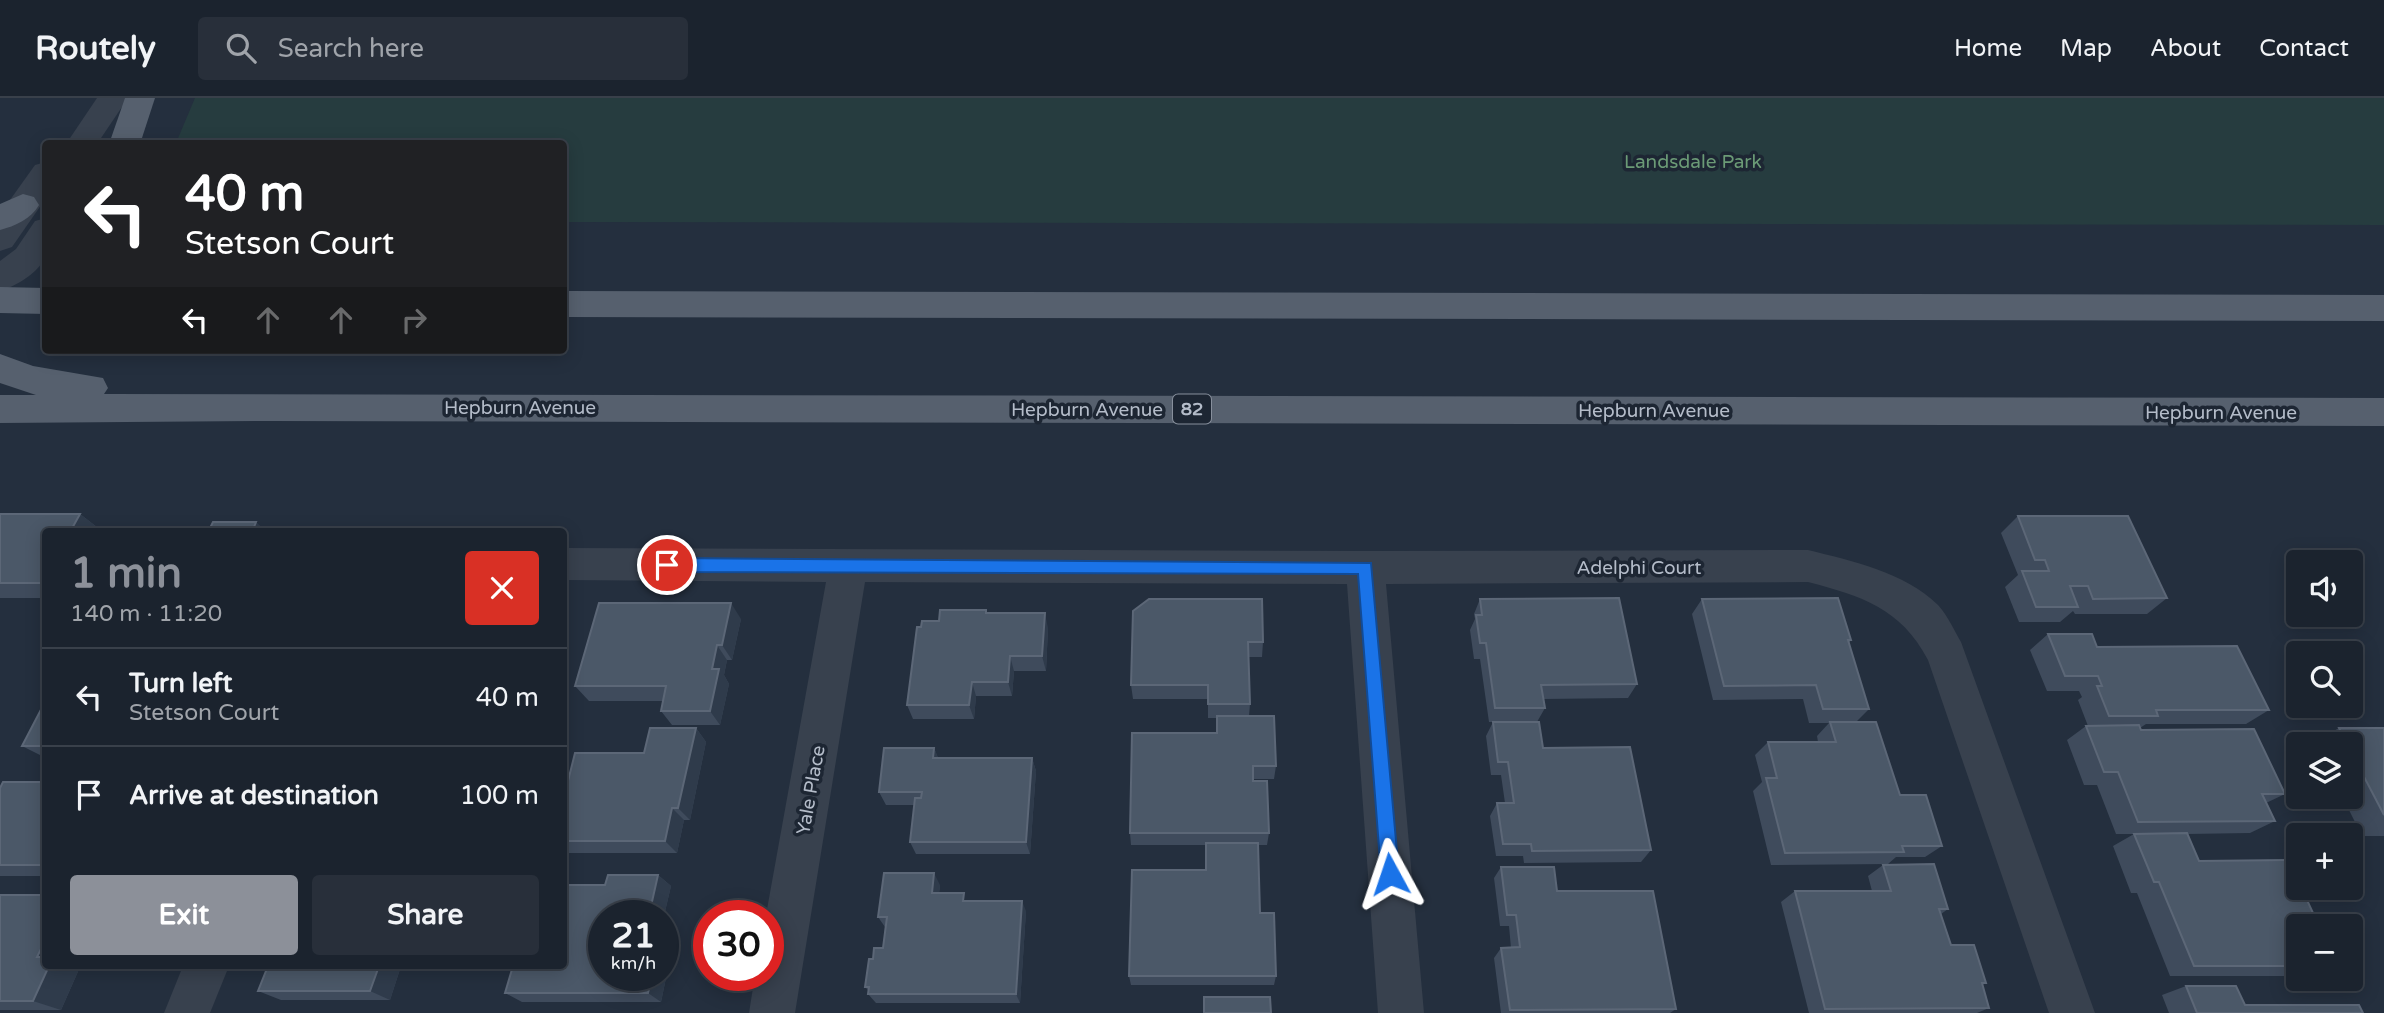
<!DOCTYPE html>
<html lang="en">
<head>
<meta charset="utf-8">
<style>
	:root { --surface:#1b232e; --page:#282f3a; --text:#f1f3f6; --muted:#a0a4aa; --line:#39404a; --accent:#8c9099 }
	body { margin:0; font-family:"Varela Round",sans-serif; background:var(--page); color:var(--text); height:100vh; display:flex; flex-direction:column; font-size:26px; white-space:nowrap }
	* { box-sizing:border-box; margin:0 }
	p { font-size:23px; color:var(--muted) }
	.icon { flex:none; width:38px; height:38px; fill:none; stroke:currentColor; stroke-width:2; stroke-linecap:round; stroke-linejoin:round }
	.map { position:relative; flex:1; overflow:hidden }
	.side { position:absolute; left:42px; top:430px; width:525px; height:441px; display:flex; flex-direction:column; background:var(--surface); border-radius:7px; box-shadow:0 4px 18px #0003,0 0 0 2px var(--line) }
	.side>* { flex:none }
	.top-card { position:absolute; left:42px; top:42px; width:525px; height:214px; border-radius:7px; box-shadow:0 4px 18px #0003,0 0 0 2px var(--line); background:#202124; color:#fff; overflow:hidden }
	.controls { position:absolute; left:2286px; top:452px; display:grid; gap:14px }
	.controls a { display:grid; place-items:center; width:77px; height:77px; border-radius:7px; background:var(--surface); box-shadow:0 4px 18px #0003,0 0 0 2px var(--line); font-size:35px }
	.speed { position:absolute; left:588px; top:802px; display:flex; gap:14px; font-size:35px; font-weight:700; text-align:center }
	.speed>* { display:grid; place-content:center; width:91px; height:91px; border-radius:50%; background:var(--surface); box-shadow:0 4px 18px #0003,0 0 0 2px var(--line); line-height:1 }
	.speed small { font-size:18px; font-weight:400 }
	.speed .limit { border:10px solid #d22; background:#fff; color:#111 }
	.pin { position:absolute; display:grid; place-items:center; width:60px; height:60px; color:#fff; margin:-30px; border:4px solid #fff; border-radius:50%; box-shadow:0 2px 7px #0007 }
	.me { position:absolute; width:77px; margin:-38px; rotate:355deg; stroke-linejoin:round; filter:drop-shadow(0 0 5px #0008) }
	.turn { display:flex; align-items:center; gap:24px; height:147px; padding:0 28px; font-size:32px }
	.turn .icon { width:91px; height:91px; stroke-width:2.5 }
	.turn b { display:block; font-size:49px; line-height:60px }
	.lanes { display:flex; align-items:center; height:66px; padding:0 28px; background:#0003; justify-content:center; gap:35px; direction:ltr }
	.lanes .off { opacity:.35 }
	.round { display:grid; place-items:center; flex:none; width:74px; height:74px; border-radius:7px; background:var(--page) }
	.summary { display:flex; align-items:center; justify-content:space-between; height:119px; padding:0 28px }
	h1 { font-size:42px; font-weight:800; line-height:52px; color:var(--accent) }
	.primary-button { display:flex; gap:14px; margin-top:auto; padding:14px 28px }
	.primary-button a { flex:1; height:80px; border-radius:7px; background:var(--accent); color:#fff; font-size:28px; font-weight:800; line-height:80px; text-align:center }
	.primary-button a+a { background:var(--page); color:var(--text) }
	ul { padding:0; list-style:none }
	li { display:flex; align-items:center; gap:21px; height:98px; padding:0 28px; border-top:2px solid var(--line) }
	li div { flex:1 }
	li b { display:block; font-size:26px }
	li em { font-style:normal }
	header { display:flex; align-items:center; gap:42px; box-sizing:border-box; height:98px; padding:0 35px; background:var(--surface); border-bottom:2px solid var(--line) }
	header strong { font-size:33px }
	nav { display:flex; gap:38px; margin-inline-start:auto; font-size:24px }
	.search { width:490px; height:63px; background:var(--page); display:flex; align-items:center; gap:18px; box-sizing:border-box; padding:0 24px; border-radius:7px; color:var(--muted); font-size:26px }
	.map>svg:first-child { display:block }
	.green { fill:#263c3f }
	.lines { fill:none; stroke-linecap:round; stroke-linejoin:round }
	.street { fill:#38414e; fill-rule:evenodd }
	.primary { fill:#56606e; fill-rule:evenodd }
	.wall { fill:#3f4b5c }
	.shaded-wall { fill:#2f3b4b }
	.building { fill:#4b5868; stroke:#5c6777; stroke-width:2 }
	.route { fill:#1a73e8; stroke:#114b97; stroke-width:2 }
	.labels { text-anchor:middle; stroke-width:7; stroke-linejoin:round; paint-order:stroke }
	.shield { fill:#1d2633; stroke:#878f9c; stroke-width:2 }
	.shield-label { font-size:18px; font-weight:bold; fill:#b4bcc9 }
	.park-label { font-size:19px; fill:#6b9a76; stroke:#1d2633 }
	.street-label { font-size:19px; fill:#b4bcc9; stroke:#1d2633 }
</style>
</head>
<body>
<header>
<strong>Routely</strong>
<div class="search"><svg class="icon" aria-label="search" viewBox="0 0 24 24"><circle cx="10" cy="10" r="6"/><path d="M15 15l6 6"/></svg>Search here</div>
<nav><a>Home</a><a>Map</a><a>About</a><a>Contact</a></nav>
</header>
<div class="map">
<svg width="2384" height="915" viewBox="0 0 2384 915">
	<rect width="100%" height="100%" fill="#242f3e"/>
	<!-- green -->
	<polygon class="green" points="195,0 2384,0 2384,127 564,124 564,46 176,45"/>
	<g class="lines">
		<!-- street -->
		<g class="street">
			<polygon points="97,0 128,0 97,46 66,46"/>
			<polygon points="46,64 46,100 12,149 0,153 0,116 35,67"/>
			<path d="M 46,120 C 46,131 49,149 45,159 C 39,175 14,189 0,193 L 0,163 L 16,151 L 35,123 Z"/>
			<path d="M 564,450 L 1365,453 L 1808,452 C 1852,463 1904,474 1938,507 C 1948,518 1954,532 1961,544 L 2095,915 L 2049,915 L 1928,562 C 1901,510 1861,498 1808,484 L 1386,486 L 1424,915 L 1378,915 L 1347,486 L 865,484 L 795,915 L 749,915 L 755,877 L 768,877 L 768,817 L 766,817 L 826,484 L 564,482 Z"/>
			<polygon points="183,868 229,868 210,915 164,915"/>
		</g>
		<!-- primary -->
		<g class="primary">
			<polygon points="125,0 155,0 140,46 109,46"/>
			<path d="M 23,96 L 34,99 L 39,107 C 31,121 15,128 0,132 L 0,106 Z"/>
			<polygon points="0,189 46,190 46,216 0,215"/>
			<polygon points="564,193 2384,197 2384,223 564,219"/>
			<polygon points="0,256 33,268 103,280 108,290 104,296 2384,300 2384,328 270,323 0,325 0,297 36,297 0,285"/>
		</g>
	</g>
	<!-- wall -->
	<g class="wall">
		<polygon points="0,416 80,416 102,433 46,434 46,500 0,500"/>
		<polygon points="2018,418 2167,500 2147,516 2075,516 2073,513 2060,524 2019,524 2005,489 2018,477 2001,435"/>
		<polygon points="1480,501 1637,586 1628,600 1543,601 1545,610 1537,624 1543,650 1651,752 1641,764 1524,765 1523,758 1496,758 1490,718 1497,705 1505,705 1501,677 1491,677 1486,638 1493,624 1489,624 1480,561 1474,561 1470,532 1475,521 1474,516"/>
		<polygon points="1702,501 1851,542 1849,545 1869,611 1856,624 1900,697 1942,748 1925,759 1896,759 1888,766 1771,767 1753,693 1762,684 1755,657 1768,644 1818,644 1817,638 1829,625 1809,625 1803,601 1713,602 1692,516"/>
		<polygon points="1133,513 1263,544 1262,559 1249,559 1250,606 1249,618 1276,668 1274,681 1253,681 1269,735 1267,747 1258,747 1260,815 1276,878 1274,887 1131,887 1129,878 1206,772 1206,747 1131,747 1130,735 1216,635 1217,620 1208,620 1208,601 1133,601 1131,587"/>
		<polygon points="987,515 1048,530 1046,573 1014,573 1012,598 976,598 974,621 913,621 907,607 921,529 939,523"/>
		<polygon points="741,521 732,562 727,562 724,577 729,586 720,627 672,627 661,613 663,603 589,603 575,588"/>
		<polygon points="2048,536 2097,549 2269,612 2246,626 2146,626 2140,630 2141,632 2285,696 2266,705 2275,723 2250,735 2187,736 2199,763 2298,828 2298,878 2170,878 2137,795 2131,795 2113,748 2134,736 2116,736 2097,687 2084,687 2067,642 2086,628 2088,628 2078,602 2082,599 2079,593 2047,593 2030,552"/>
		<polygon points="46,602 46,660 22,648"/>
		<polygon points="696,630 706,644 690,722 684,722 677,755 566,755 564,753 564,699 644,655"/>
		<polygon points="2339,630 2384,630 2384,738 2362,738 2342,698 2350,698 2350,646 2315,646 2314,644"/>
		<polygon points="934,650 938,660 1032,660 1036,673 1030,756 916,756 910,744 914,707 886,707 879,694"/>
		<polygon points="46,684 46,778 0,778 0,690"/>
		<polygon points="1883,767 1948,811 1941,816 1951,847 1986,885 1982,887 1989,910 1977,915 1809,915 1781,804 1795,793 1872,793 1868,778"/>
		<polygon points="1501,769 1557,793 1676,911 1670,915 1501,915 1494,860 1501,850 1511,850 1509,828 1500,828 1494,780"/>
		<polygon points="608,777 658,777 671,788 663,822 663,817 604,817 604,877 663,877 663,850 671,856 661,904 522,904 505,895 513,868 564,868 564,787 605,787"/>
		<polygon points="940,787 939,795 967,803 1026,813 1020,905 876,905 868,896 869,893 865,889 873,861 883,850 885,829 878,819"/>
		<polygon points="0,797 46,868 77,868 80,869 61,912 0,912"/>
		<polygon points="268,868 401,868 390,902 281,902 258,893"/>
		<polygon points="2186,888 2245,907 2363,915 2169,915 2162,897"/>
	</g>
	<!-- shaded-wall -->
	<g class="shaded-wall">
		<polygon points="80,416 102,433 101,434 70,434"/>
		<polygon points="256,424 267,434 252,434"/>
		<polygon points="731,505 741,521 732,562 722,547"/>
		<polygon points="1045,515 1048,530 1046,573 1042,558"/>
		<polygon points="717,547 727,562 724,577 729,586 720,627 710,613 712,571"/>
		<polygon points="1010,558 1014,573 1012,598 1008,584"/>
		<polygon points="972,584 976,598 974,621 969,607"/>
		<polygon points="696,630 706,644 690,722 678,710"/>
		<polygon points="934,650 940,664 933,660"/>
		<polygon points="1032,660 1036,673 1030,756 1026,744"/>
		<polygon points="672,710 684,722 677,755 665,743"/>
		<polygon points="934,775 940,787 938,806 932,795"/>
		<polygon points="658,777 671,788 663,822 663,817 649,817"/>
		<polygon points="1022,803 1026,813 1020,905 1016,896"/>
		<polygon points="46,841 46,863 37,859"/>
		<polygon points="663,850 671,856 661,904 648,895 652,877 663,877"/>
		<polygon points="49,868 77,868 80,869 61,912 33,903"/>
		<polygon points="379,868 401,868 390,902 370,893"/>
	</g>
	<!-- building -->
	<g class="building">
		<polygon points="0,416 80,416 70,434 46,434 46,479 43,485 0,485"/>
		<polygon points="2018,418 2128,418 2167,500 2093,501 2088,488 2070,488 2078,509 2036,509 2022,473 2049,473 2045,462 2035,462"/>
		<polygon points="213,424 256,424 252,434 208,434"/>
		<polygon points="1619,500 1637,586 1541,587 1545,610 1495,610 1486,545 1480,545 1476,517 1482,517 1480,501"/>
		<polygon points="1838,500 1851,542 1848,542 1869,611 1823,611 1816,587 1724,588 1702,501"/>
		<polygon points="1149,501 1262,501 1263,544 1248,544 1250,606 1208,606 1208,587 1131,587 1133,513"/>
		<polygon points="599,505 731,505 722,547 717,547 712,571 719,571 710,613 661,613 666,588 575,588"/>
		<polygon points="940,512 986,512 986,515 1045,515 1042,558 1010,558 1008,584 972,584 969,607 907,607 917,529 921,529 922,523 939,523"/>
		<polygon points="2048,536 2092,536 2097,549 2237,548 2269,612 2156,612 2158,618 2109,618 2097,588 2102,588 2098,578 2065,578"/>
		<polygon points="46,602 46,648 22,648"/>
		<polygon points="1217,618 1274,618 1276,668 1253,668 1253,683 1267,683 1269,735 1130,735 1132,635 1217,635"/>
		<polygon points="1493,624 1539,624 1543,650 1630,649 1651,752 1532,753 1531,746 1503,746 1497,705 1514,705 1508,664 1498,664"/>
		<polygon points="1830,624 1876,624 1900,697 1926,697 1942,748 1902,748 1904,754 1785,755 1766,680 1777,680 1768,644 1836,644"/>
		<polygon points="2139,627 2141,632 2254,631 2285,696 2262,696 2275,723 2138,724 2118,674 2104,674 2086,628"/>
		<polygon points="650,630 696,630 678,710 672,710 665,743 564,743 564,699 575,655 644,655"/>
		<polygon points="2339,630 2384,630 2384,717 2350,652 2350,646 2347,646"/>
		<polygon points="884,650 934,650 933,660 1032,660 1026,744 910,744 915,700 921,700 922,694 879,694"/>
		<polygon points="3,684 46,684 46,767 0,767 0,690"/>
		<polygon points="2187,735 2199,763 2289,762 2298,782 2298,789 2301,789 2319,828 2298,828 2298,868 2194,868 2159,784 2154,784 2134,736"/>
		<polygon points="1206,745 1258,745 1260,815 1274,815 1276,878 1129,878 1132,772 1206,772"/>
		<polygon points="1934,766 1948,811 1939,811 1951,847 1974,847 1986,885 1982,885 1989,910 1825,911 1795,793 1891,793 1883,767"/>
		<polygon points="1501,769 1554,769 1557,793 1653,793 1676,911 1510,912 1501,850 1520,849 1516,817 1507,817"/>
		<polygon points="884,775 934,775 932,795 964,795 963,803 1022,803 1016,896 868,896 869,889 865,889 869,861 873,861 874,850 883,850 887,819 878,819"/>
		<polygon points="608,777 658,777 649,817 604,817 604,877 652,877 648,895 505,895 513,868 564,868 564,787 605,787"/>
		<polygon points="0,797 46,797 46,841 37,859 46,859 46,868 49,868 33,903 0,903"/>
		<polygon points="268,868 379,868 370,893 258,893"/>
		<polygon points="2186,888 2236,888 2245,907 2359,907 2363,915 2197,915"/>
		<polygon points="1204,899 1270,899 1271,915 1204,915"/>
	</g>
	<!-- route -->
	<polygon class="route" points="667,460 1371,465 1399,776 1397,782 1390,785 1384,782 1381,776 1358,476 667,474 661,472 659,467 661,462"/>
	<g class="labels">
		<!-- shield labels -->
		<rect class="shield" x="1173" y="296.5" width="38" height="29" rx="5"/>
		<g class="shield-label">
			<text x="1192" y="317">82</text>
		</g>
		<!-- park labels -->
		<g class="park-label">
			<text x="1693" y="70">Landsdale Park</text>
		</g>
		<!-- street labels -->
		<g class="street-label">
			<text x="520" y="316">Hepburn Avenue</text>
			<text x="1087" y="318">Hepburn Avenue</text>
			<text x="1654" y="319">Hepburn Avenue</text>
			<text x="2221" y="321">Hepburn Avenue</text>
			<text x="1639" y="476">Adelphi Court</text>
			<text transform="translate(810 692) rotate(-80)" y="7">Yale Place</text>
		</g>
	</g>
</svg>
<div class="controls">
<a><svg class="icon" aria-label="sound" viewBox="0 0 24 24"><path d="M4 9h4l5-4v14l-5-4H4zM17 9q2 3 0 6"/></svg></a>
<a><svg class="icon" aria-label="search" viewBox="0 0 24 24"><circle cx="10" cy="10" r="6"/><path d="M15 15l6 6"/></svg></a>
<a><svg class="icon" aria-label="layers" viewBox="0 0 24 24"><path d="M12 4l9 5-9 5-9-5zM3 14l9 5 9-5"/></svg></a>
<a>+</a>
<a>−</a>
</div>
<div class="speed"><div>21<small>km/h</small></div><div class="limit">30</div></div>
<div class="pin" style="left:667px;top:467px;background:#d93025"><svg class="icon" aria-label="arrive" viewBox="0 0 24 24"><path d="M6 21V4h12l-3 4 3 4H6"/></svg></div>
<svg class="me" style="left:1390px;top:776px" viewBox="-20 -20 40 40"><path d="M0-17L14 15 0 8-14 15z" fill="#1a73e8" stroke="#fff" stroke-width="4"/></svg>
<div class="top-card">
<div class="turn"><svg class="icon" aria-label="left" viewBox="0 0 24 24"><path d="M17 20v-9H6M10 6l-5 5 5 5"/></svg><div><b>40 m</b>Stetson Court</div></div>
<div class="lanes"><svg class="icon" aria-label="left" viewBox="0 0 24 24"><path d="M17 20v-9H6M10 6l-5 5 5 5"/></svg><svg class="icon off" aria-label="ahead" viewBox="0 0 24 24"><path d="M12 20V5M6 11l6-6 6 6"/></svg><svg class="icon off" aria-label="ahead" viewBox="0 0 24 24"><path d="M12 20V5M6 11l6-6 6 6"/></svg><svg class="icon off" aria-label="right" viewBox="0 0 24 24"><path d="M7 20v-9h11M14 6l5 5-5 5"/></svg></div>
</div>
<section class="side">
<div class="summary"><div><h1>1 min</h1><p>140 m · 11:20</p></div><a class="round" style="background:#d93025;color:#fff"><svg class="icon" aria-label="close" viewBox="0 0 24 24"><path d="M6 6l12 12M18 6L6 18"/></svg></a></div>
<ul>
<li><svg class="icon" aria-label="left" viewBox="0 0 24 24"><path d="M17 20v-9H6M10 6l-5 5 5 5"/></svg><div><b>Turn left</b><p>Stetson Court</p></div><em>40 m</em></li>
<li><svg class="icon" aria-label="arrive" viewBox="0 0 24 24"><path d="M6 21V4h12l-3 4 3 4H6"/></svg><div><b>Arrive at destination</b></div><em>100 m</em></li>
</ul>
<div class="primary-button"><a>Exit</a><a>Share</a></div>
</section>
</div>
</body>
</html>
